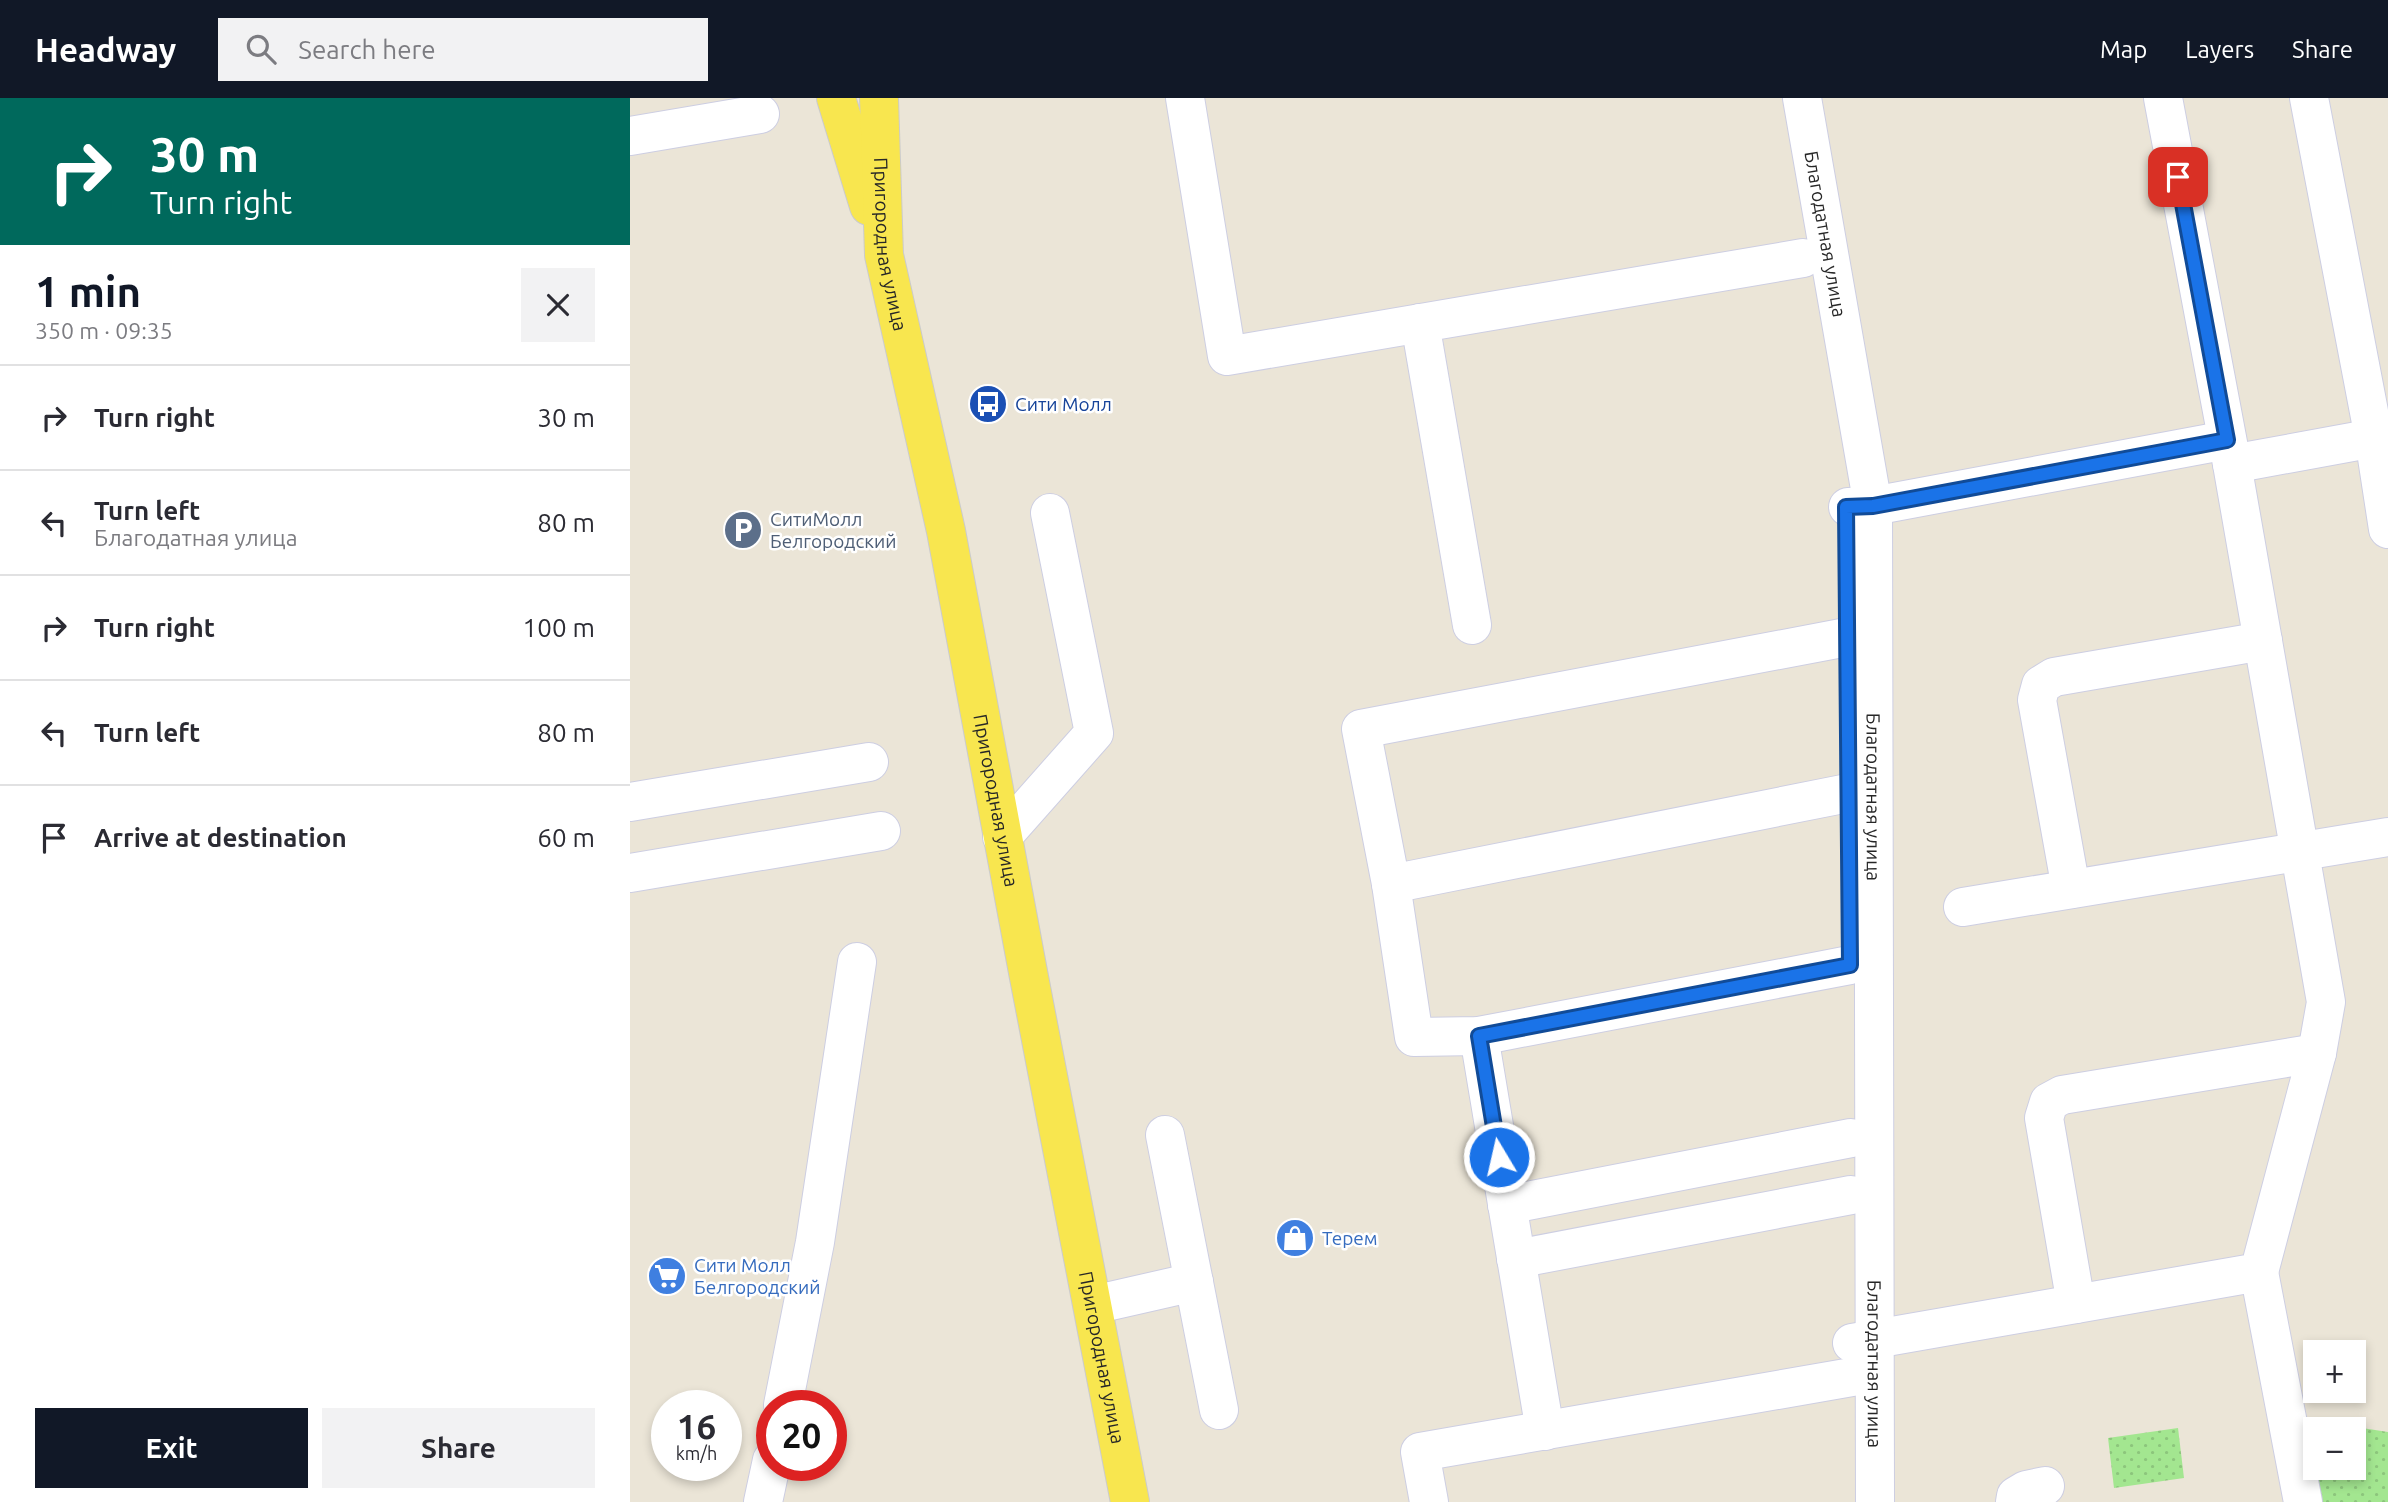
<!DOCTYPE html>
<html lang="en">
<head>
<meta charset="utf-8">
<style>
	:root { --surface:#fff; --page:#f2f2f3; --text:#2b2b33; --muted:#7c7c81; --line:#e1e1e2; --accent:#111827 }
	body { margin:0; font-family:Ubuntu,sans-serif; background:var(--page); color:var(--text); height:100vh; display:flex; flex-direction:column; font-size:26px; white-space:nowrap }
	* { box-sizing:border-box; margin:0 }
	p { font-size:23px; color:var(--muted) }
	.icon { flex:none; width:38px; height:38px; fill:none; stroke:currentColor; stroke-width:2; stroke-linecap:round; stroke-linejoin:round }
	.map { position:relative; flex:1; overflow:hidden }
	.drawer { display:flex; flex-direction:column; background:var(--surface); width:630px }
	.drawer>* { flex:none }
	.top-card { background:#00695c; color:#fff; overflow:hidden }
	.tools { position:absolute; left:1673px; top:1242px; display:grid; gap:14px }
	.tools a { display:grid; place-items:center; width:63px; height:63px; border-radius:0px; background:var(--surface); box-shadow:0 4px 10px #0003; font-size:35px }
	.speed { position:absolute; left:21px; top:1292px; display:flex; gap:14px; font-size:35px; font-weight:700; text-align:center }
	.speed>* { display:grid; place-content:center; width:91px; height:91px; border-radius:50%; background:var(--surface); box-shadow:0 4px 10px #0003; line-height:1 }
	.speed small { font-size:18px; font-weight:400 }
	.speed .limit { border:10px solid #d22; background:#fff; color:#111 }
	.pin { position:absolute; display:grid; place-items:center; width:60px; height:60px; color:#fff; margin:-30px; border-radius:14px; box-shadow:0 4px 10px #0006 }
	.me { position:absolute; width:77px; margin:-38px; rotate:351deg; stroke-linejoin:round; filter:drop-shadow(0 0 5px #0008) }
	.turn { display:flex; align-items:center; gap:24px; height:147px; padding:0 35px; font-size:32px }
	.turn .icon { width:91px; height:91px; stroke-width:2.5 }
	.turn b { display:block; font-size:49px; line-height:60px }
	.round { display:grid; place-items:center; flex:none; width:74px; height:74px; border-radius:0px; background:var(--page) }
	.overview { display:flex; align-items:center; justify-content:space-between; height:119px; padding:0 35px }
	h1 { font-size:42px; font-weight:700; line-height:52px; color:var(--accent) }
	.primary-button { display:flex; gap:14px; margin-top:auto; padding:14px 35px }
	.primary-button a { flex:1; height:80px; border-radius:0px; background:var(--accent); color:#fff; font-size:28px; font-weight:700; line-height:80px; text-align:center }
	.primary-button a+a { background:var(--page); color:var(--text) }
	ul { padding:0; list-style:none }
	li { display:flex; align-items:center; gap:21px; height:105px; padding:0 35px; border-top:2px solid var(--line) }
	li div { flex:1 }
	li b { display:block; font-size:26px }
	li em { font-style:normal }
	header { display:flex; align-items:center; gap:42px; box-sizing:border-box; height:98px; padding:0 35px; background:var(--accent); color:#fff }
	header strong { font-size:33px }
	nav { display:flex; gap:38px; margin-inline-start:auto; font-size:24px }
	.search { width:490px; height:63px; background:var(--page); display:flex; align-items:center; gap:18px; box-sizing:border-box; padding:0 24px; border-radius:0px; color:var(--muted); font-size:26px }
	main { display:flex; flex:1; min-height:0 }
	.map>svg:first-child { display:block }
	.grass { fill:url(#grass-dots); fill-rule:evenodd }
	.lines { fill:none; stroke-linecap:round; stroke-linejoin:round }
	.minor-casing { stroke:#cdcee2; stroke-width:40 }
	.major-casing { stroke:#cbcbcb; stroke-width:40 }
	.minor { stroke:#fff; stroke-width:38 }
	.major { stroke:#f8e64f; stroke-width:38 }
	.route-casing { stroke:#114b97; stroke-width:18 }
	.route { stroke:#1a73e8; stroke-width:12 }
	.labels { text-anchor:middle; stroke-width:5; stroke-linejoin:round; paint-order:stroke }
	.street-label { font-size:19px; fill:#272727; stroke:#fff }
	.transit-label { font-size:19px; fill:#164399; stroke:#fff; text-anchor:start }
	.service-label { font-size:19px; fill:#4e5e75; stroke:#fff; text-anchor:start }
	.shop-label { font-size:19px; fill:#366cbe; stroke:#fff; text-anchor:start }
</style>
</head>
<body>
<header>
<strong>Headway</strong>
<div class="search"><svg class="icon" aria-label="search" viewBox="0 0 24 24"><circle cx="10" cy="10" r="6"/><path d="M15 15l6 6"/></svg>Search here</div>
<nav><a>Map</a><a>Layers</a><a>Share</a></nav>
</header>
<main>
<section class="drawer">
<div class="top-card">
<div class="turn"><svg class="icon" aria-label="right" viewBox="0 0 24 24"><path d="M7 20v-9h11M14 6l5 5-5 5"/></svg><div><b>30 m</b>Turn right</div></div>
</div>
<div class="overview"><div><h1>1 min</h1><p>350 m · 09:35</p></div><a class="round"><svg class="icon" aria-label="close" viewBox="0 0 24 24"><path d="M6 6l12 12M18 6L6 18"/></svg></a></div>
<ul>
<li><svg class="icon" aria-label="right" viewBox="0 0 24 24"><path d="M7 20v-9h11M14 6l5 5-5 5"/></svg><div><b>Turn right</b></div><em>30 m</em></li>
<li><svg class="icon" aria-label="left" viewBox="0 0 24 24"><path d="M17 20v-9H6M10 6l-5 5 5 5"/></svg><div><b>Turn left</b><p>Благодатная улица</p></div><em>80 m</em></li>
<li><svg class="icon" aria-label="right" viewBox="0 0 24 24"><path d="M7 20v-9h11M14 6l5 5-5 5"/></svg><div><b>Turn right</b></div><em>100 m</em></li>
<li><svg class="icon" aria-label="left" viewBox="0 0 24 24"><path d="M17 20v-9H6M10 6l-5 5 5 5"/></svg><div><b>Turn left</b></div><em>80 m</em></li>
<li><svg class="icon" aria-label="arrive" viewBox="0 0 24 24"><path d="M6 21V4h12l-3 4 3 4H6"/></svg><div><b>Arrive at destination</b></div><em>60 m</em></li>
</ul>
<div class="primary-button"><a>Exit</a><a>Share</a></div>
</section>
<div class="map">
<svg width="1758" height="1404" viewBox="0 0 1758 1404">
	<defs>
		<pattern id="grass-dots" width="8" height="8" patternUnits="userSpaceOnUse" patternTransform="scale(1.75)"><rect width="8" height="8" fill="#a3e690"/><path d="M2 2h.1M6 6h.1" fill="none" stroke="#8cc57c" stroke-width="1.8" stroke-linecap="round"/></pattern>
	</defs>
	<rect width="100%" height="100%" fill="#ebe5d7"/>
	<!-- grass -->
	<g class="grass">
		<path d="M 1674,1321 L 1758,1334 L 1758,1404 L 1688,1404 ZM 1685,1332 L 1724,1332 L 1724,1370 L 1685,1370 Z"/>
		<polygon points="1548,1330 1554,1380 1484,1390 1478,1340"/>
	</g>
	<g class="lines">
		<defs>
			<g id="minor">
				<polyline points="555,0 597,258 1173,160"/>
				<path id="s1" d="M 1172,0 L 1243,408 L 1245,1404"/>
				<polyline points="1679,0 1744,340 1758,431"/>
				<polyline points="0,38 130,16"/>
				<polyline points="790,225 842,527"/>
				<polyline points="1602,366 1744,340"/>
				<polyline points="1218,409 1243,408 1597,342"/>
				<polyline points="1217,539 731,631 761,786 784,939 849,938 1220,867"/>
				<polyline points="0,704 239,664"/>
				<polyline points="372,739 464,635 420,415"/>
				<polyline points="0,775 251,733"/>
				<polyline points="761,786 1218,695"/>
				<polyline points="1441,791 1407,602 1411,587 1424,579 1633,543"/>
				<polyline points="1333,809 1758,739"/>
				<polyline points="849,938 915,1333"/>
				<polyline points="535,1037 589,1312"/>
				<polyline points="877,1107 1221,1040"/>
				<polyline points="886,1161 1221,1097"/>
				<polyline points="1629,1174 1673,1404"/>
				<polyline points="1446,1206 1414,1020 1419,1004 1432,997 1687,955"/>
				<polyline points="463,1207 564,1184"/>
				<polyline points="1222,1245 1629,1174 1687,955 1696,904 1602,366 1533,0"/>
				<polyline points="153,1307 185,1144 227,864"/>
				<polyline points="133,1404 142,1362"/>
				<polyline points="799,1404 790,1354 1222,1279"/>
				<polyline points="1385,1404 1386,1398 1396,1392 1415,1388"/>
			</g>
			<g id="major">
				<polyline points="206,0 239,108"/>
				<path id="s2" d="M 249,0 L 254,157 L 316,433 L 398,874 L 500,1404"/>
			</g>
		</defs>
		<!-- minor casing -->
		<use href="#minor" class="minor-casing"/>
		<!-- major casing -->
		<use href="#major" class="major-casing"/>
		<!-- minor -->
		<use href="#minor" class="minor"/>
		<!-- major -->
		<use href="#major" class="major"/>
	</g>
	<g class="lines">
		<defs>
			<polyline id="route" points="869,1059 849,938 1220,867 1216,409 1243,408 1597,342 1548,79"/>
		</defs>
		<!-- route casing -->
		<use href="#route" class="route-casing"/>
		<!-- route -->
		<use href="#route" class="route"/>
	</g>
	<!-- icons -->
	<defs>
		<symbol id="bus-disc" viewBox="-11 -11 22 22"><circle r="9.5" fill="#1a4fb4" stroke="#fff"/><path d="M-5-6H5V4H4V6H2V4H-2V6H-4V4H-5ZM-3.5-4V0h7V-4ZM-3.5 1.2v1.5H-2V1.2ZM2 1.2v1.5H3.5V1.2Z" fill="#fff"/></symbol>
		<symbol id="parking-disc" viewBox="-11 -11 22 22"><circle r="9.5" fill="#5c6f8a" stroke="#fff"/><path d="M-3.5-5.5H1a3.5 3.5 0 0 1 0 7H-1V5.5H-3.5ZM-1-3.4V-.6H.8a1.4 1.4 0 0 0 0-2.8Z" fill="#fff"/></symbol>
		<symbol id="shop-disc" viewBox="-11 -11 22 22"><circle r="9.5" fill="#3f7fe0" stroke="#fff"/><path d="M-5-2.5h2.3a2.7 3.5 0 0 1 5.4 0H5L5.5 6h-11ZM-1.5-2.5h3a1.5 2.3 0 0 0-3 0Z" fill="#fff"/></symbol>
		<symbol id="supermarket-disc" viewBox="-11 -11 22 22"><circle r="9.5" fill="#3f7fe0" stroke="#fff"/><path d="M-6-5.5h2.5l.6 2H6L4.5 2H-2.5L-4.4-4H-6ZM-1.5 3.2a1.3 1.3 0 1 0 .1 0ZM3 3.2a1.3 1.3 0 1 0 .1 0Z" fill="#fff"/></symbol>
	</defs>
	<g fill-rule="evenodd">
		<use href="#bus-disc" x="336" y="284" width="44" height="44"/>
		<use href="#parking-disc" x="91" y="410" width="44" height="44"/>
		<use href="#shop-disc" x="643" y="1118" width="44" height="44"/>
		<use href="#supermarket-disc" x="15" y="1156" width="44" height="44"/>
	</g>
	<g class="labels">
		<!-- street labels -->
		<g class="street-label">
			<text dy="7" stroke="none"><textPath href="#s1" startOffset="138">Благодатная улица</textPath></text>
			<text dy="7" stroke="none"><textPath href="#s2" startOffset="147">Пригородная улица</textPath></text>
			<text dy="7" stroke="none"><textPath href="#s1" startOffset="705">Благодатная улица</textPath></text>
			<text dy="7" stroke="none"><textPath href="#s2" startOffset="714">Пригородная улица</textPath></text>
			<text dy="7" stroke="none"><textPath href="#s2" startOffset="1281">Пригородная улица</textPath></text>
			<text dy="7" stroke="none"><textPath href="#s1" startOffset="1272">Благодатная улица</textPath></text>
		</g>
		<!-- transit labels -->
		<g class="transit-label">
			<text x="385" y="313">Сити Молл</text>
		</g>
		<!-- service labels -->
		<g class="service-label">
			<text x="140" y="428">СитиМолл<tspan x="140" dy="22">Белгородский</tspan></text>
		</g>
		<!-- shop labels -->
		<g class="shop-label">
			<text x="692" y="1147">Терем</text>
			<text x="64" y="1174">Сити Молл<tspan x="64" dy="22">Белгородский</tspan></text>
		</g>
	</g>
</svg>
<div class="tools">
<a>+</a>
<a>−</a>
</div>
<div class="speed"><div>16<small>km/h</small></div><div class="limit">20</div></div>
<div class="pin" style="left:1548px;top:79px;background:#d93025"><svg class="icon" aria-label="arrive" viewBox="0 0 24 24"><path d="M6 21V4h12l-3 4 3 4H6"/></svg></div>
<svg class="me" style="left:869px;top:1059px" viewBox="-20 -20 40 40"><circle r="17" fill="#1a73e8" stroke="#fff" stroke-width="3"/><path d="M0-11L8 9 0 5-8 9z" fill="#fff"/></svg>
</div>
</main>
</body>
</html>
